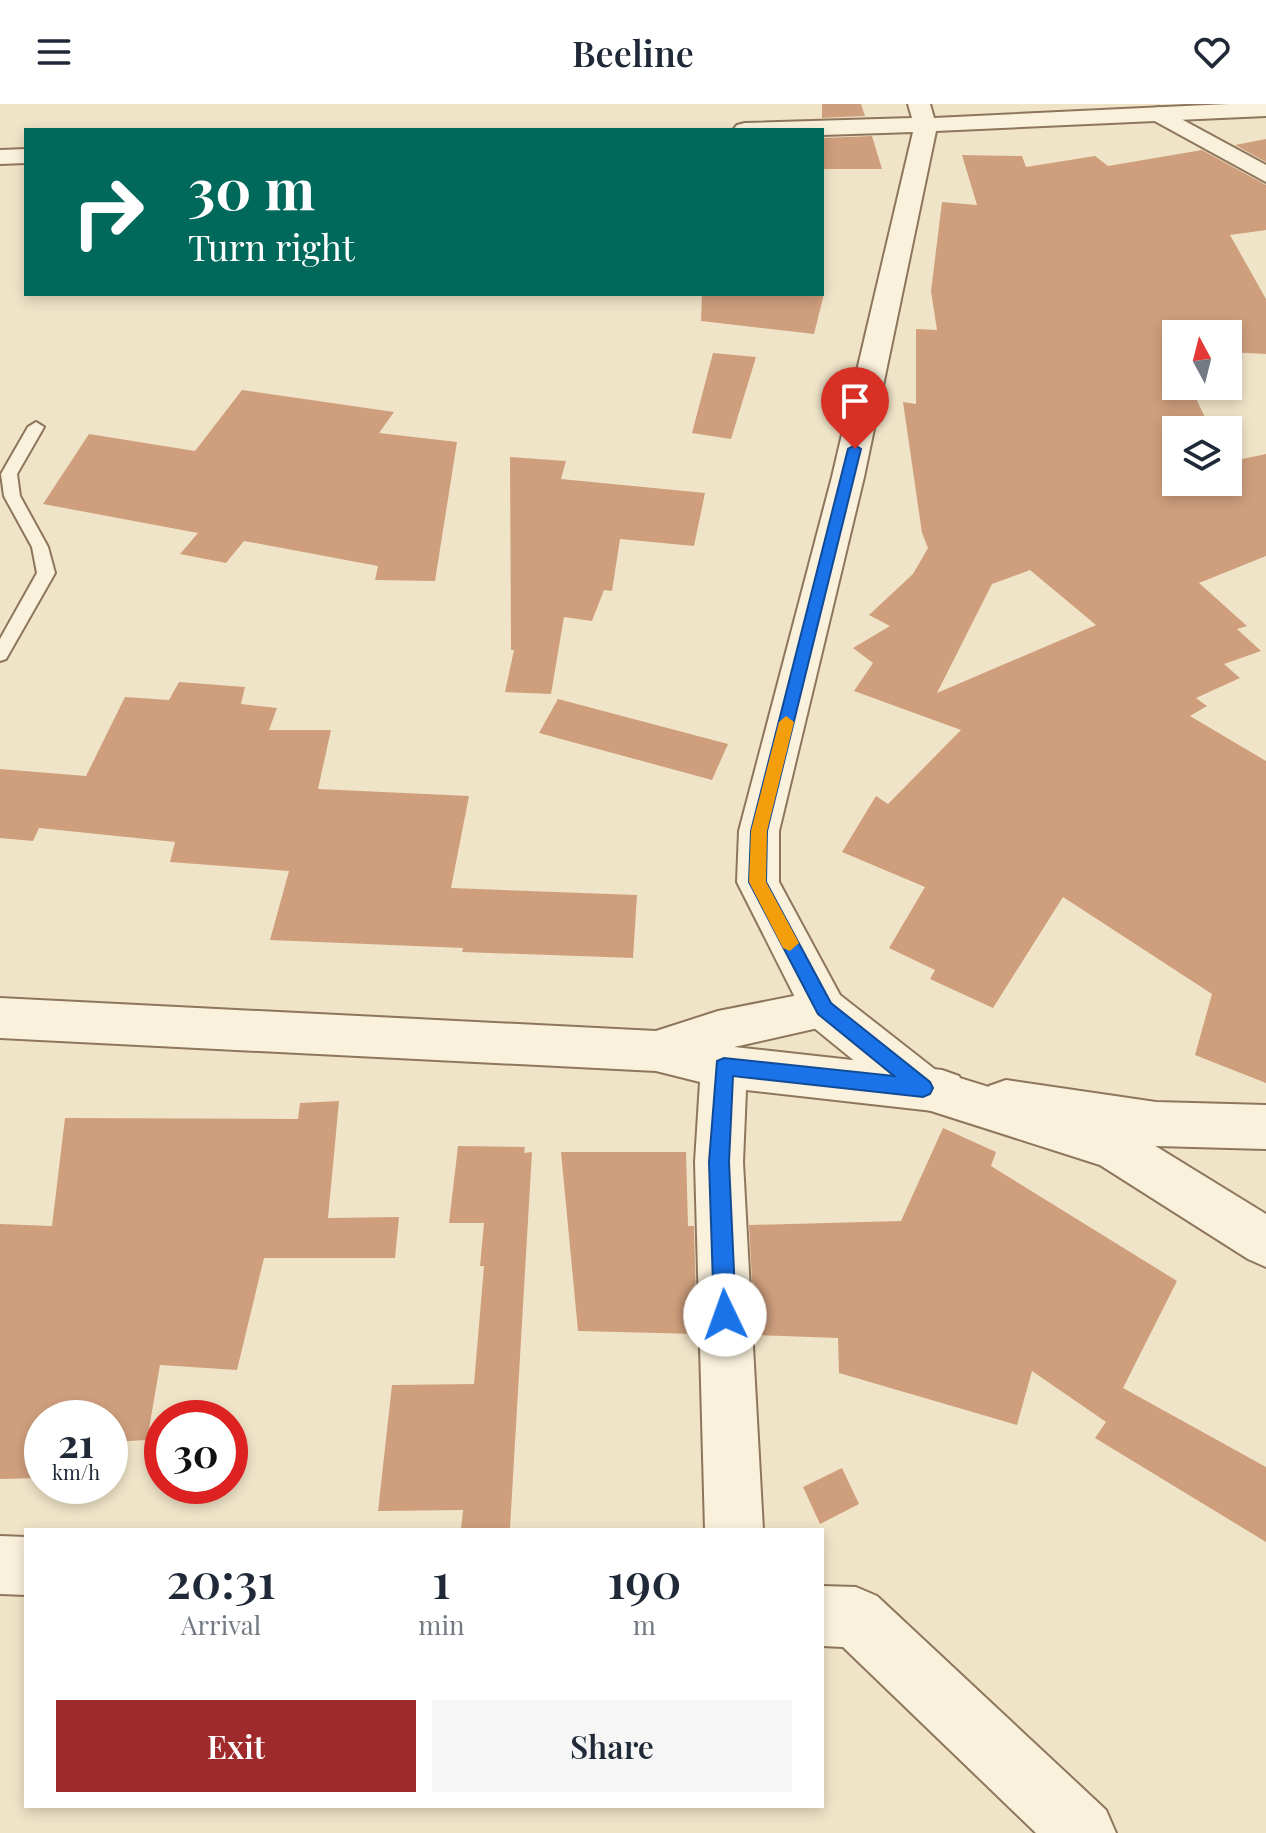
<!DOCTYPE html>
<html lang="en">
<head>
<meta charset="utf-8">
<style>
	:root { --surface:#fff; --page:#f6f6f7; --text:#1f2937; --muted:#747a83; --accent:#9e2a2b }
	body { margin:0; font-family:"Playfair Display",serif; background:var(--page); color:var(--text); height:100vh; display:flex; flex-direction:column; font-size:30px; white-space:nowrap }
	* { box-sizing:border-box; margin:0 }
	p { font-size:26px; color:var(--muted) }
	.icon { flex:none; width:44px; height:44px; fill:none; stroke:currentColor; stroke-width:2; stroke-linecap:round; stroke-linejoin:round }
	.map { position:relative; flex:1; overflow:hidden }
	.sheet { position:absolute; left:24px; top:1424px; width:800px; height:280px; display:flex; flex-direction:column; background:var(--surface); border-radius:0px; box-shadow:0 4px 12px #0003 }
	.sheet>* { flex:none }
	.hud { position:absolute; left:24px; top:24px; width:800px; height:168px; border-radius:0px; box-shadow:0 4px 12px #0003; background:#00695c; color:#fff; overflow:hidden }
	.needle { width:52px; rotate:353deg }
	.fabs { position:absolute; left:1162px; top:216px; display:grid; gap:16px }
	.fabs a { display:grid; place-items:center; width:80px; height:80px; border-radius:0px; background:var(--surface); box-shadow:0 4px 12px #0003; font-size:40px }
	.speed { position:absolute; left:24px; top:1296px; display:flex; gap:16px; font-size:40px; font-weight:700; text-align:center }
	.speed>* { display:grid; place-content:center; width:104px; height:104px; border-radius:50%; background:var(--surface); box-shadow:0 4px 12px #0003; line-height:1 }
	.speed small { font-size:20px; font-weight:400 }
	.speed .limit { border:12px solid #d22; background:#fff; color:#111 }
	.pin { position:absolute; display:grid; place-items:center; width:68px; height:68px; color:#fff; margin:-82px -34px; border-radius:50% 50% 50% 0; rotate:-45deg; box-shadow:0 0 8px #0007 }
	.pin .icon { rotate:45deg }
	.me { position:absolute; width:88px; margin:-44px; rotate:357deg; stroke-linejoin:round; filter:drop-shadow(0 0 6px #0008) }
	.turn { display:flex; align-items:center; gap:28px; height:168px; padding:0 32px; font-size:36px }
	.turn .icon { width:104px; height:104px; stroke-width:2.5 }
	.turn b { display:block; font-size:56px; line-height:68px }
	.eta { display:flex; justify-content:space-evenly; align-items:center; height:136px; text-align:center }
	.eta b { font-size:48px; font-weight:600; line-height:56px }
	.primary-button { display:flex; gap:16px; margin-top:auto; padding:16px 32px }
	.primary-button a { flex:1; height:92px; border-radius:0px; background:var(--accent); color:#fff; font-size:32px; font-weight:600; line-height:92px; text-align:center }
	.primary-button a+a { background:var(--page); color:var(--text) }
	header { display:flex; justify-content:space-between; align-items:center; height:104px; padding:0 32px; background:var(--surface); font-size:36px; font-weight:600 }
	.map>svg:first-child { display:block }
	.building { fill:#cf9f7d; fill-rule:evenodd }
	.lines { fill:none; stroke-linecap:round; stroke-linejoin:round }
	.service-casing { stroke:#8d765c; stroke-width:4 }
	.minor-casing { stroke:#8d765c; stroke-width:4 }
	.tertiary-casing { stroke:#8d765c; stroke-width:4 }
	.service { fill:#faf1dc; fill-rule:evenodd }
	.minor { fill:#faf1dc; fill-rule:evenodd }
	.tertiary { fill:#faf1dc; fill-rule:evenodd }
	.route { fill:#1a73e8; stroke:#114b97; stroke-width:2 }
	.slow { fill:#f59e0b }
</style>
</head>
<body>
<header><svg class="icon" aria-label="menu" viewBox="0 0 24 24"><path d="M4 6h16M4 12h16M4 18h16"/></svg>Beeline<svg class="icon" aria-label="heart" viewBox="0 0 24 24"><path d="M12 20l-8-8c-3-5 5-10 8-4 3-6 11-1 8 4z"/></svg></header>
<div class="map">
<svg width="1266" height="1729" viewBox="0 0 1266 1729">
	<rect width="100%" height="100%" fill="#f0e4c8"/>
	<!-- building -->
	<g class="building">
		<polygon points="822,0 861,0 865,12 822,14"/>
		<polygon points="872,32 882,65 822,65 822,34"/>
		<polygon points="1266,35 1266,58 1235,41"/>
		<path d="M 1202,46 L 1266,81 L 1266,126 L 1230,131 L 1266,195 L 1266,250 L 1228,248 L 1228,230 L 1176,230 L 1176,245 L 1172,245 L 1176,254 L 1176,282 L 1190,282 L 1211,326 L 1176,326 L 1176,378 L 1228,378 L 1228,358 L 1266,350 L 1266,452 L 1199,479 L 1247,522 L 1237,525 L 1261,547 L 1224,560 L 1240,574 L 1196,594 L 1207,602 L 1190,612 L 1266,657 L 1266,979 L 1195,951 L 1212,890 L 1063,793 L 993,904 L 930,875 L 935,866 L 889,844 L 925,783 L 842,748 L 876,692 L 888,700 L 961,626 L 854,587 L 873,559 L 853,544 L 890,522 L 869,511 L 913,470 L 928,444 L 922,429 L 903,298 L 916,300 L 916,225 L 937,226 L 931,187 L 942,98 L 977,101 L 962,51 L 1022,52 L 1026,63 L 1095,52 L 1108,62 ZM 1030,466 L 1096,521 L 937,589 L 992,480 Z"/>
		<polygon points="702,190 824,190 814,230 701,217"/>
		<polygon points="713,249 756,253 731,335 692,329"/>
		<polygon points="242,286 394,308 379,329 457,338 435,477 375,476 378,462 244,437 226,459 180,450 198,429 43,400 89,330 195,347"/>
		<polygon points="510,353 566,357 561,375 705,389 694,442 620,435 612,487 604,486 592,517 564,513 551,590 505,588 514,546 511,546"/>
		<polygon points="179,578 245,583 241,600 277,604 269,626 331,626 318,685 469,692 451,784 637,791 633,854 462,848 463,844 270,836 289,767 170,758 175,738 39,724 33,737 0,734 0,665 86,672 125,593 169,596"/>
		<polygon points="558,595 728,640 712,676 539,629"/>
		<polygon points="339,997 328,1114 399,1113 395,1154 264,1154 237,1266 160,1261 147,1336 110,1338 110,1314 42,1314 42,1374 0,1375 0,1120 52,1122 65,1014 298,1015 300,999"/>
		<polygon points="943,1024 996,1048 991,1062 1177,1177 1123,1284 1266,1363 1266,1438 1095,1334 1106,1318 1032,1267 1017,1321 839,1269 838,1234 755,1231 749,1121 901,1117"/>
		<polygon points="458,1042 525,1043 524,1049 532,1048 510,1424 461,1426 463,1406 378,1407 392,1281 474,1280 484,1162 480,1162 484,1119 449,1119"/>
		<polygon points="561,1048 686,1048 688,1122 694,1122 697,1230 578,1227"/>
		<polygon points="842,1364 859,1400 820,1420 803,1383"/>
	</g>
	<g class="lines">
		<defs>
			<polygon id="service" points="36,318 44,323 17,370 20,392 48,443 55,469 6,555 0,557 0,535 37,469 32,443 4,392 1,370 28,323"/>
			<g id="minor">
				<polygon points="1159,3 1266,61 1266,78 1151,15 1148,10 1151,5"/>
				<polygon points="824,886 840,891 847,905 840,919 734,943 942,966 959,972 966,987 959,1002 942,1008 746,986 743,1058 763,1426 705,1426 695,1058 700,978 656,967 0,934 0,894 656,927 718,907"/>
				<polygon points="1006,976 1156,998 1266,1001 1266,1045 1156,1042 1006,1018 989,1012 982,997 989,982"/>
				<polygon points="0,1432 26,1433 26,1491 0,1490"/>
				<polygon points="822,1482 856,1483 877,1492 1106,1706 1116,1729 1036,1729 843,1543 822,1542"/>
			</g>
			<g id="tertiary">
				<polygon points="908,0 930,0 934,14 1228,0 1266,0 1266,12 936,27 864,373 779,727 779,778 840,891 937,967 1131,1027 1266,1110 1266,1163 1248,1155 1100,1061 906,999 808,919 737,778 739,727 832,373 913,28 822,31 822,26 733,26 737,21 745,19 912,14"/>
				<polygon points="26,45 26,59 0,60 0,46"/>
			</g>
		</defs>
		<!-- service casing -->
		<use href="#service" class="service-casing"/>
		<!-- minor casing -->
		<use href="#minor" class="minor-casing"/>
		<!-- tertiary casing -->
		<use href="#tertiary" class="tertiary-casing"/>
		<!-- service -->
		<use href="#service" class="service"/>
		<!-- minor -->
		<use href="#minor" class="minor"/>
		<!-- tertiary -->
		<use href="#tertiary" class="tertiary"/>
	</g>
	<!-- route -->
	<polygon class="route" points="855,341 861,345 767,727 766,778 831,899 930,978 933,984 930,990 923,993 733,972 729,1058 736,1211 733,1219 725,1222 717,1219 714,1211 709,1058 717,957 724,954 894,972 818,910 749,778 751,727 848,345"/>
	<!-- slow -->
	<polygon class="slow" points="786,612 794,618 767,727 766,778 799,839 790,847 783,844 749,778 751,727 779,618"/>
</svg>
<div class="fabs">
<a><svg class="needle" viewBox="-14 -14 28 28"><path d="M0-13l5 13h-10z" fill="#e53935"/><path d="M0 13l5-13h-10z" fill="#747a83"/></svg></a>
<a><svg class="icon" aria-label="layers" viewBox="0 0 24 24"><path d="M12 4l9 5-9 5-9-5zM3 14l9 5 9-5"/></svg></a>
</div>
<div class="speed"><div>21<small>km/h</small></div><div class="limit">30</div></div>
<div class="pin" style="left:855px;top:345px;background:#d93025"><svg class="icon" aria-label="arrive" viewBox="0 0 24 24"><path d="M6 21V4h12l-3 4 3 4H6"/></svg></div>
<svg class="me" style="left:725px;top:1211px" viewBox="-20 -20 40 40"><circle r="19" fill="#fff"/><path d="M0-13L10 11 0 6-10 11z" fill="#1a73e8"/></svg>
<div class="hud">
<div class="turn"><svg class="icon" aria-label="right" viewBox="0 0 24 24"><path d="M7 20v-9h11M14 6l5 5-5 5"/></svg><div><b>30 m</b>Turn right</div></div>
</div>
<section class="sheet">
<div class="eta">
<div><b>20:31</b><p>Arrival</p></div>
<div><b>1</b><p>min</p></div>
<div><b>190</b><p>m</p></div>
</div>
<div class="primary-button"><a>Exit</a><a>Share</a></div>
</section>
</div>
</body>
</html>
